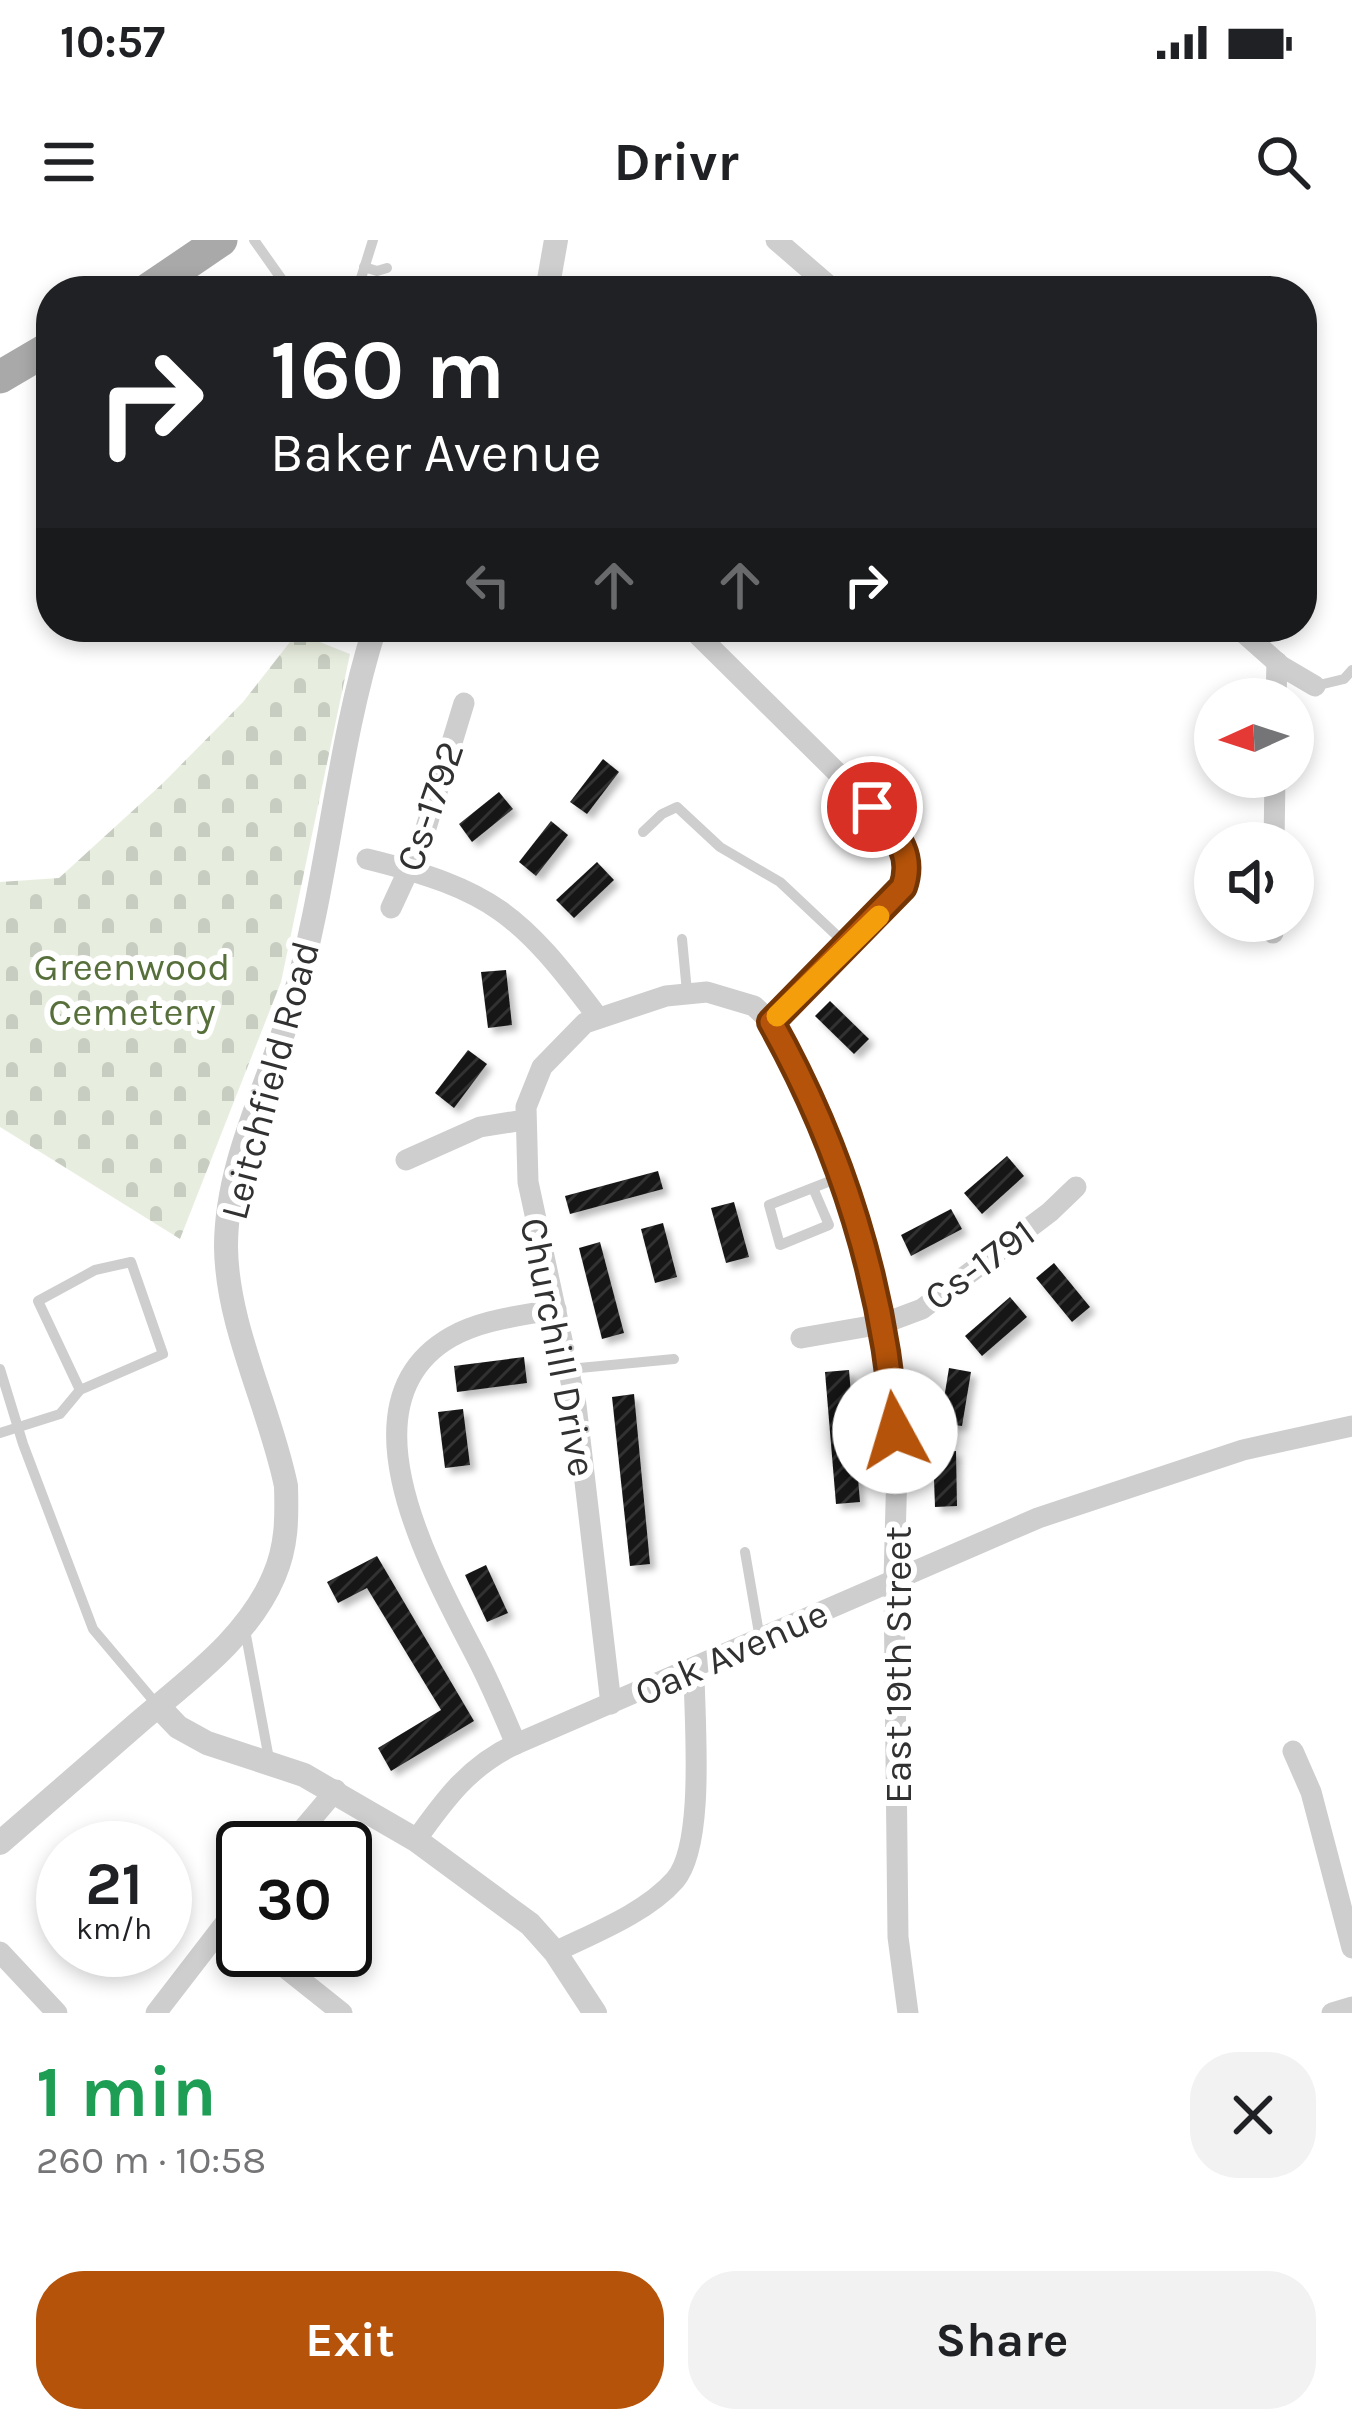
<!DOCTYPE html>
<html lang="en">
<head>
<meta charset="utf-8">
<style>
	:root { --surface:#fff; --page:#f2f2f2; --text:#202124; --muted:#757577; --accent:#b45309 }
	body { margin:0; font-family:Karla,sans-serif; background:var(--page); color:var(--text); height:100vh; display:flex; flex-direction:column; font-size:45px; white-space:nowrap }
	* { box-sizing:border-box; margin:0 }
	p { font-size:39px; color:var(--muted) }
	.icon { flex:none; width:66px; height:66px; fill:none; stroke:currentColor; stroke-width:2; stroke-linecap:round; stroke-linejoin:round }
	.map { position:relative; height:1773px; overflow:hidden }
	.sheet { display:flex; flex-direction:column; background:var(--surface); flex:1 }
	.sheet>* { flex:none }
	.guide { position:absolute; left:36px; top:36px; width:1281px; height:366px; border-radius:48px; box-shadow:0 6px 18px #0003; background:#202124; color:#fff; overflow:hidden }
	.needle { width:78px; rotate:267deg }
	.tools { position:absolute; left:1194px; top:438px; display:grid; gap:24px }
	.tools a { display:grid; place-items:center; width:120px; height:120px; border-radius:50%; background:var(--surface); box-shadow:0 6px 18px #0003; font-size:60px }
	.speed { position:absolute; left:36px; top:1581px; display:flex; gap:24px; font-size:60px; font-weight:700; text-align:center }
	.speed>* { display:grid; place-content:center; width:156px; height:156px; border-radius:50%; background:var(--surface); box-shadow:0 6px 18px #0003; line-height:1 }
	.speed small { font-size:30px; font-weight:400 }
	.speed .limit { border:6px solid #111; border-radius:18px; background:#fff; color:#111 }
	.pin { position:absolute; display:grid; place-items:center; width:102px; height:102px; color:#fff; margin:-51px; border:6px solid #fff; border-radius:50%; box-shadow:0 3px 12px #0007 }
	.me { position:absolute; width:132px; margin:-66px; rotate:354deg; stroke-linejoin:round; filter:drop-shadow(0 0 9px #0008) }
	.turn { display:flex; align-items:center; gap:42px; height:252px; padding:0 36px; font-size:54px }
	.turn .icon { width:156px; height:156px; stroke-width:2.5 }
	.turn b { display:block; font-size:84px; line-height:102px }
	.lanes { display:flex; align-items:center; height:114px; padding:0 36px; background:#0003; justify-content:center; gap:60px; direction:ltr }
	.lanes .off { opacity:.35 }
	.round { display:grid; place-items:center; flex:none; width:126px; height:126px; border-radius:48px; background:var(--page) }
	.headline { display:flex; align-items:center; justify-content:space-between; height:204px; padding:0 36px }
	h1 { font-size:72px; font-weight:700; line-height:90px; color:#1e9e55 }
	.button { display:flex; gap:24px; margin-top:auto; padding:24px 36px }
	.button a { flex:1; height:138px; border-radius:48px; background:var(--accent); color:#fff; font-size:48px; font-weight:700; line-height:138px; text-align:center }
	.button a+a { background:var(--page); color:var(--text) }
	.status { display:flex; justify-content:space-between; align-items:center; height:84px; padding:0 60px; background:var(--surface); direction:ltr }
	.status svg { height:33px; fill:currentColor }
	header { display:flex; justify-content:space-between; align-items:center; height:156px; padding:0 36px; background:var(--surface); font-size:54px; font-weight:700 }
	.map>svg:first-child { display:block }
	.cemetery { fill:url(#cemetery-stones) }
	.building { fill:url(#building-hatch); filter:url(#shadow) }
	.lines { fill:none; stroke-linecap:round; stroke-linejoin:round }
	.service { stroke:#cecece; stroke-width:10 }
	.minor { stroke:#cecece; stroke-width:21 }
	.tertiary { stroke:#cecece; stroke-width:24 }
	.primary { stroke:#a9a9a9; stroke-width:33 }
	.route-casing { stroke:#753606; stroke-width:30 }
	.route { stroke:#b45309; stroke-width:21 }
	.slow { stroke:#f59e0b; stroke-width:21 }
	.labels { text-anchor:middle; stroke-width:12; stroke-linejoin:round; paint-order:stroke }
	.street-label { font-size:39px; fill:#313131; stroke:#fff }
	.park-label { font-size:39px; fill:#57703b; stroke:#fff }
</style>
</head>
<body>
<div class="status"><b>10:57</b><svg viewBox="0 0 49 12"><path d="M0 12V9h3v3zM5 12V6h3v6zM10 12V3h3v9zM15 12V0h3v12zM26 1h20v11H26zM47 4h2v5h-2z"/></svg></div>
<header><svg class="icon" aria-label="menu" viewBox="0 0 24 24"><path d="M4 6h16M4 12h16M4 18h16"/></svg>Drivr<svg class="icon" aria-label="search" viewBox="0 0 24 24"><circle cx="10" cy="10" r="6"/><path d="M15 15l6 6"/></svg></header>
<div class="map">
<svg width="1352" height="1773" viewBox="0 0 1352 1773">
	<defs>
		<pattern id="cemetery-stones" width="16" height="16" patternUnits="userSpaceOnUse" patternTransform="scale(3)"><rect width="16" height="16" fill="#e8eedf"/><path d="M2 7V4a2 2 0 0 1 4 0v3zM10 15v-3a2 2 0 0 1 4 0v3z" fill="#c7cdc0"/></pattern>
		<pattern id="building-hatch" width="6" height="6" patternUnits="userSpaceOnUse" patternTransform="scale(3)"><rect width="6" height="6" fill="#181818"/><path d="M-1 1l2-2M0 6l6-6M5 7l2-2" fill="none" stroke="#313131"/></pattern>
		<filter id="shadow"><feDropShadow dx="5.5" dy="5.5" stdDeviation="3" flood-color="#0004"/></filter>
	</defs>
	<rect width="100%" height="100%" fill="#fff"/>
	<!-- cemetery -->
	<polygon class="cemetery" points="297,393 350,414 281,742 180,999 0,887 0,642 59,638 162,544 243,462"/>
	<!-- building -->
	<g class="building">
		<polygon points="603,519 619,532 587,574 570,562"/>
		<polygon points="499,552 513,569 472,602 459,584"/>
		<polygon points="551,581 568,595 536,636 519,622"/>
		<polygon points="597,622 614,640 574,678 556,660"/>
		<polygon points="506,730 512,785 488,788 481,732"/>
		<polygon points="830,761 869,799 854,814 815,776"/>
		<polygon points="468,810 487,824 454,868 435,853"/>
		<polygon points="1007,916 1024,936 982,974 964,953"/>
		<polygon points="658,931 663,949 570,974 565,956"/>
		<polygon points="734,962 749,1017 726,1023 711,968"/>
		<polygon points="951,969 962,989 911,1016 901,995"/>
		<polygon points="663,983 677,1037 655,1043 641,989"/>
		<polygon points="600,1002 624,1093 602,1099 579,1008"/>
		<polygon points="1054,1023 1090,1067 1072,1082 1036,1038"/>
		<polygon points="1010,1057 1027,1077 982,1116 965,1096"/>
		<polygon points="524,1117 527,1143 457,1152 454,1126"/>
		<polygon points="949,1128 971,1132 962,1186 940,1183"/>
		<polygon points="849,1130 860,1262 836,1264 825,1132"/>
		<polygon points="634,1154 650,1324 630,1326 612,1157"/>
		<polygon points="463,1169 470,1225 445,1228 438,1172"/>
		<polygon points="956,1211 957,1266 935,1267 933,1212"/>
		<polygon points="377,1316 474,1481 391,1531 378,1508 441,1470 367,1348 338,1363 327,1342"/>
		<polygon points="486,1325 508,1373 487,1382 465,1335"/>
	</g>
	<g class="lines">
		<!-- service -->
		<g class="service">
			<polyline points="254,0 290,51"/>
			<polyline points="364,27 377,31 387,28"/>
			<polyline points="357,51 373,0"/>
			<polyline points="1315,446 1344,439 1352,430"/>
			<polyline points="643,592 662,574 677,567 720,607 780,642 848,706"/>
			<polyline points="682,699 687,752"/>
			<polyline points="813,948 829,985 780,1005 769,965 838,938"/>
			<polyline points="0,1129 23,1204 93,1389 158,1466"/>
			<polyline points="569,1129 674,1119"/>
			<polyline points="0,1193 60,1174 80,1150 163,1114 131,1022 95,1030 38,1061 80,1150"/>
			<polyline points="745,1312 760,1399"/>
			<polyline points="245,1390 269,1519"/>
		</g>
		<!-- minor -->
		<g class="minor">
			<polyline points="776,0 835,51"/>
			<polyline points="690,387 872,567 901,600 907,617 908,633 893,661 771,782"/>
			<polyline points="1237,387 1281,426 1315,446"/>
			<polyline points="1276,459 1277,422"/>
			<polyline points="1274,603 1275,537"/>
			<path d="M 367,619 C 493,650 520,674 597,776"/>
			<polyline points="391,668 422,601 464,463"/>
			<polyline points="1273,693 1273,681"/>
			<polyline points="406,920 480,887 524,880"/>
			<polyline points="801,1098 882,1084 922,1069 1050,972 1076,947"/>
			<polyline points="611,1464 576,1165 528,942 526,867 542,827 585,783 666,756 707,752 754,766 771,782 805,842 861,994 882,1084 897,1226 894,1340 898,1697 908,1773"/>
			<path d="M 516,1504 C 504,1476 492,1447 478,1420 C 436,1338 334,1164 451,1097 C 483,1079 521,1076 556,1069"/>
			<polyline points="1293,1511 1311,1552 1352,1708"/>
			<path d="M 416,1600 C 445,1559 470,1525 516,1504 L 1038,1278 L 1243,1210 L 1352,1186"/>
			<polyline points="287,1608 336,1550"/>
			<polyline points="253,1710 283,1726 342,1773"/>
			<polyline points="0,1712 57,1773"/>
			<path d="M 555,1712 C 594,1693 646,1673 675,1640 C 706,1604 694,1478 694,1429"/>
			<polyline points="156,1773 243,1660"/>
			<polyline points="1332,1773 1352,1767"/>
		</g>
		<!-- tertiary -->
		<g class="tertiary">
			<polyline points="547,51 556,0"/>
			<polyline points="158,1466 178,1487 207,1503 304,1535 416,1600 530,1684 555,1712 595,1773"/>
			<path d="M 0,1603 C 46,1563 92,1523 138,1483 C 188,1440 248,1398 274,1336 C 287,1306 287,1278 286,1246 C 270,1167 227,1088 226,1007 C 226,921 270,843 293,762 C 329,639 336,509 375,387"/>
		</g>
		<!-- primary -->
		<g class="primary">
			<polyline points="146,51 221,0"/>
			<polyline points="0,137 51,107"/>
		</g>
	</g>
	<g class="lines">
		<defs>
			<path id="route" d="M 872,567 C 894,593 915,612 903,647 L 771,782 C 841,907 885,1047 895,1191"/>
		</defs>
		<!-- route casing -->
		<use href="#route" class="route-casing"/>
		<!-- route -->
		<use href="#route" class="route"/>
		<!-- slow -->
		<polyline class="slow" points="777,776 879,676"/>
	</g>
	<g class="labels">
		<!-- street labels -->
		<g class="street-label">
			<text transform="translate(429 566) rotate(-71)" y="14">Cs-1792</text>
			<text transform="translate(269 840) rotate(-75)" y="14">Leitchfield Road</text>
			<text transform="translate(979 1024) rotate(-36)" y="14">Cs-1791</text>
			<text transform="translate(559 1107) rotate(79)" y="14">Churchill Drive</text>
			<text transform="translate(731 1412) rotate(-24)" y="14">Oak Avenue</text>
			<text transform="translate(897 1425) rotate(-90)" y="14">East 19th Street</text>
		</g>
		<!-- park labels -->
		<g class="park-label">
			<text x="132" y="740">Greenwood<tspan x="132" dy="45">Cemetery</tspan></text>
		</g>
	</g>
</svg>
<div class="tools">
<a><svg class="needle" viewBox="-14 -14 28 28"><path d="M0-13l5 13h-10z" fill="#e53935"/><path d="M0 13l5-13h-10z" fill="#757577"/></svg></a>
<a><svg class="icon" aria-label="sound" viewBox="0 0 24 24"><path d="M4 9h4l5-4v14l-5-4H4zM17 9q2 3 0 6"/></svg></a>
</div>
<div class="speed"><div>21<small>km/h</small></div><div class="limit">30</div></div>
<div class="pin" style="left:872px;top:567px;background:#d93025"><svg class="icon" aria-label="arrive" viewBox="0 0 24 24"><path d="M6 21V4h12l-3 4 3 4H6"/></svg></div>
<svg class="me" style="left:895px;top:1191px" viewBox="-20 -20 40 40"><circle r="19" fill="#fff"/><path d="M0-13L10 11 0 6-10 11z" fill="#b45309"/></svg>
<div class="guide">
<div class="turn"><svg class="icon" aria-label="right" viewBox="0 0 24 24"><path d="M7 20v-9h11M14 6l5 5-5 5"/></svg><div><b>160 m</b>Baker Avenue</div></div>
<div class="lanes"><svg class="icon off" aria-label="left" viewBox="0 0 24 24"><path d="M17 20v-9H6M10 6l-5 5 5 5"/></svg><svg class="icon off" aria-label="ahead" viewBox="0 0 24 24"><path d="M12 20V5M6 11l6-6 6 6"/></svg><svg class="icon off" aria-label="ahead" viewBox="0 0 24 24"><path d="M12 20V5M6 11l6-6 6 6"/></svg><svg class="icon" aria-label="right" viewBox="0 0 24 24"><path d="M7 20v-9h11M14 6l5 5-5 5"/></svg></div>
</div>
</div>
<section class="sheet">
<div class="headline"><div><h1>1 min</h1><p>260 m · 10:58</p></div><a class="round"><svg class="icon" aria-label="close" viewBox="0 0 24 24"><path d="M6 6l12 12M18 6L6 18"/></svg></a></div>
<div class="button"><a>Exit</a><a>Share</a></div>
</section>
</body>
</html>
